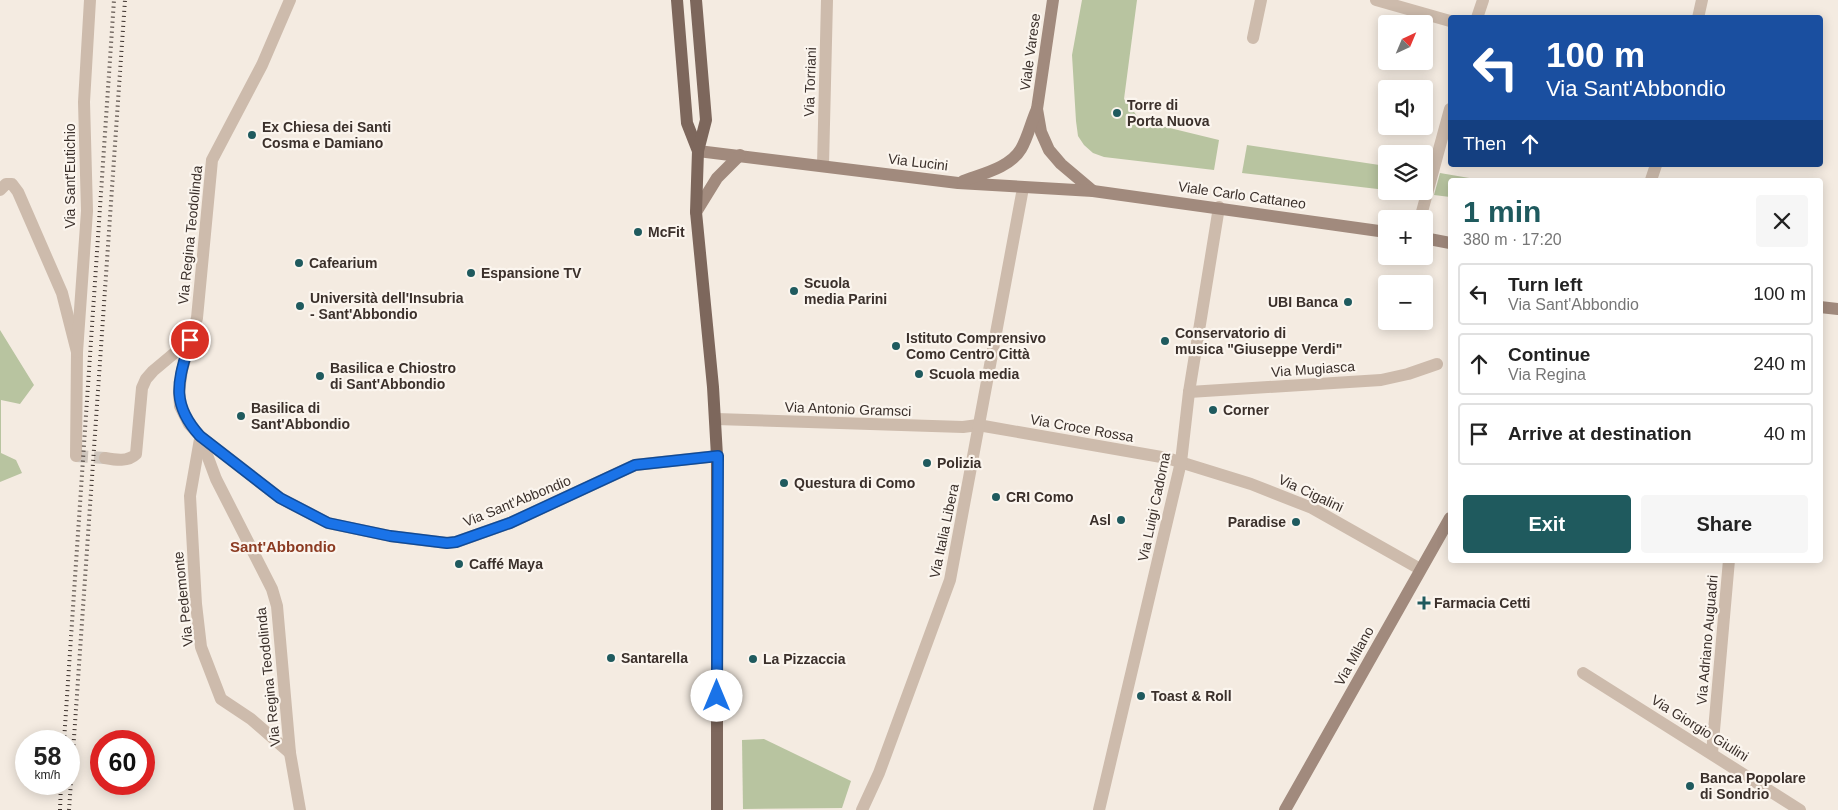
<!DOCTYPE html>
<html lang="en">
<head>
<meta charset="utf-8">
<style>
	:root { --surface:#fff; --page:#f6f6f6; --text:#222; --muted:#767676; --line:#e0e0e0; --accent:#1f5a5e }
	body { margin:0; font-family:Arial,sans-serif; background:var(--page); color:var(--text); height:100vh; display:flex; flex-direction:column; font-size:19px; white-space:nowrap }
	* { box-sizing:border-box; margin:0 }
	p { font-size:16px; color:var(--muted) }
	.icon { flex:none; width:28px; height:28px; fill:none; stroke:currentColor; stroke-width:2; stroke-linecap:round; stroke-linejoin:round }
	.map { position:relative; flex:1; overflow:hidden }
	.sheet { position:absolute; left:1448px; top:178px; width:375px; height:385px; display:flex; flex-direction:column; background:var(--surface); border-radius:5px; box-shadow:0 2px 12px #0003 }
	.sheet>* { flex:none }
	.guide { position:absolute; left:1448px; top:15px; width:375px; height:152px; border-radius:5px; box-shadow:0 2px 12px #0003; background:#1a4fa0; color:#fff; overflow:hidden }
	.needle { width:32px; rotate:44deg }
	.fabs { position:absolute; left:1378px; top:15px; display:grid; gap:10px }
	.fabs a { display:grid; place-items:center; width:55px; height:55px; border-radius:5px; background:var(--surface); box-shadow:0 2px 12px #0003; font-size:25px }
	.speed { position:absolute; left:15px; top:730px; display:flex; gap:10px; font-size:25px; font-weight:700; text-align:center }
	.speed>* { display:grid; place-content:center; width:65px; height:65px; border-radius:50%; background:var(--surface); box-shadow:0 2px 12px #0003; line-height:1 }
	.speed small { font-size:12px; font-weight:400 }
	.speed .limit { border:8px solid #d22; background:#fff; color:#111 }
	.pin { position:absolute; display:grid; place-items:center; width:42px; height:42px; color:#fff; margin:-21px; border:2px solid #fff; border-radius:50%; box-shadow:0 1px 5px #0007 }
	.me { position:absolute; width:55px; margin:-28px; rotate:0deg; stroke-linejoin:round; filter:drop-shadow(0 0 4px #0008) }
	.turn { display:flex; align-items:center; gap:18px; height:105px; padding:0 15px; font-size:22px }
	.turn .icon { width:65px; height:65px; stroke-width:2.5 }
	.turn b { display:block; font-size:35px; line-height:42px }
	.then { display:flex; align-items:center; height:48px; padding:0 15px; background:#0003; gap:10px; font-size:19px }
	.round { display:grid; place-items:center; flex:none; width:52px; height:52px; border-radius:5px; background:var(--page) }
	.head { display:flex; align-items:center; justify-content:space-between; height:85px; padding:0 15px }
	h1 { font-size:30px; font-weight:700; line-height:38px; color:var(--accent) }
	.button { display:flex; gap:10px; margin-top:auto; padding:10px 15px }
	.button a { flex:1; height:58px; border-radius:5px; background:var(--accent); color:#fff; font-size:20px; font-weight:700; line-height:58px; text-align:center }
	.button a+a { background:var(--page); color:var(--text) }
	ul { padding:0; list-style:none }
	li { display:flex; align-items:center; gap:15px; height:62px; margin:0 10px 8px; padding:0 5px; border:2px solid var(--line); border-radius:5px }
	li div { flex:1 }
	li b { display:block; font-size:19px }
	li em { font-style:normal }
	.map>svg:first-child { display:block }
	.green { fill:#b8c4a0 }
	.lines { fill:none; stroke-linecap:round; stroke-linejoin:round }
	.street-tunnel { stroke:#cfc6bd; stroke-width:12; stroke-dasharray:12 6; stroke-linecap:butt }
	.street { stroke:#cdbbac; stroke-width:12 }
	.secondary { stroke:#a18a7d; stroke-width:12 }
	.primary { stroke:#7d675c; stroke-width:12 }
	.rail { stroke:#3b302b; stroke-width:4; stroke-dasharray:1 4; stroke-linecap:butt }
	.route-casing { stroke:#114b97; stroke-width:12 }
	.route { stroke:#1a73e8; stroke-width:9 }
	.poi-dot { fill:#1f5a5e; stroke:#fbf5ee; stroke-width:2 }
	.labels { text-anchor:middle; stroke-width:4.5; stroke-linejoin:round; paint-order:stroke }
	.street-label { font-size:14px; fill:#3b302b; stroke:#fbf5ee }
	.poi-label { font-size:14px; font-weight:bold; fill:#3b302b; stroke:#fbf5ee; text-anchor:start }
	.neighbourhood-label { font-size:15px; font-weight:bold; fill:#8c3b22; stroke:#fbf5ee }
</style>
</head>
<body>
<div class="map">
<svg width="1838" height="810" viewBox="0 0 1838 810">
	<rect width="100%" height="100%" fill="#f4ebe1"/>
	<!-- green -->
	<g class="green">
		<polygon points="1082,0 1137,0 1124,99 1141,121 1219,140 1214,170 1104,157 1093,153 1084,145 1078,136 1076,121 1072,55"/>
		<polygon points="1247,145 1386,166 1386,190 1242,173"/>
		<polygon points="1440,173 1481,180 1450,180 1450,197 1434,195"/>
		<polygon points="0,330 34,385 20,404 1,400 1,453 16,460 22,473 0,482"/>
		<polygon points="764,739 851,781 842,808 743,809 742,740"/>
	</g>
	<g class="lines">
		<!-- street-tunnel -->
		<polyline class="street-tunnel" points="76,456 105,458"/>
		<!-- street -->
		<g class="street">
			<polyline points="290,0 262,65 212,160 197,318 182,370 179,392 180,406 189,424 200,436 280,498 328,523 390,536 447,543 456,542 510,523 635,465 717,456"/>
			<polyline points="1376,0 1450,21"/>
			<polyline points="1477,18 1483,0"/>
			<polyline points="1698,18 1702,0"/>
			<polyline points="1253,38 1261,0"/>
			<polyline points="823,165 827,0"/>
			<polyline points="1651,180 1656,165"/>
			<polyline points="0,190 6,184 12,184 18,192 62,293 77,352 76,456"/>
			<polyline points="1420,219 1450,109"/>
			<polyline points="77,352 87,211 84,102 90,0"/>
			<polyline points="1189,392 1381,380 1408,374 1437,364"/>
			<polyline points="716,419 963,427 978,425 1167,458 1251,484 1312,508 1420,569"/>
			<polyline points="200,436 216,479 272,589 277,606 290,753 300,810"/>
			<polyline points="200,439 190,496 196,604 201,647 221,699 251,719 290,753"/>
			<path d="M 105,458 C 116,460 128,462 136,454 L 142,388 L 146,379 L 153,371 L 190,340"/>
			<polyline points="1583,673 1800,810"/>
			<polyline points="1712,753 1729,560"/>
			<polyline points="862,810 879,773 950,580 1023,188"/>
			<polyline points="1099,810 1181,462 1189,392 1219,207"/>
		</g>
		<!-- secondary -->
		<g class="secondary">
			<polyline points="1053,0 1037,109 1041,132 1049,150 1061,164 1093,191"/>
			<polyline points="698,151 958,183 1093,191 1386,232"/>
			<path d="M 963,181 C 981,174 1010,168 1021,149 C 1028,137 1031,122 1037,109"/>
			<polyline points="696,212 717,178 740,155"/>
			<polyline points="1424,238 1450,243"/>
			<polyline points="1820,307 1838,309"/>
			<polyline points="1285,810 1450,518"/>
		</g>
		<!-- primary -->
		<g class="primary">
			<polyline points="677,0 687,123 698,151"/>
			<polyline points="696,0 706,120 698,151 696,212 713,387 717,456 717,810"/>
		</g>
		<!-- rail -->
		<g class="rail">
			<polyline points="64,741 114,0"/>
			<polyline points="60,810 61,784"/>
			<polyline points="69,810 125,0"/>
		</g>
	</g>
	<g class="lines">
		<defs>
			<path id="route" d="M 190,340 C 179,380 169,402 200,436 L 280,498 L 328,523 L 390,536 L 447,543 L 456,542 L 510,523 L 635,465 L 718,456 L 717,696"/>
		</defs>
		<!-- route casing -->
		<use href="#route" class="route-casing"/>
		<!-- route -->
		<use href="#route" class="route"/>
	</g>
	<!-- markers -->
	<g class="poi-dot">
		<circle cx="1117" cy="113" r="5"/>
		<circle cx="252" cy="135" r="5"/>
		<circle cx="638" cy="232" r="5"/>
		<circle cx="299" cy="263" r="5"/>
		<circle cx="471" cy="273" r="5"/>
		<circle cx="794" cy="291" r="5"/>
		<circle cx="1348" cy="302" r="5"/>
		<circle cx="300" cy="306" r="5"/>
		<circle cx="1165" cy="341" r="5"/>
		<circle cx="896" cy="346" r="5"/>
		<circle cx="919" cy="374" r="5"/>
		<circle cx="320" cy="376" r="5"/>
		<circle cx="1213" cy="410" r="5"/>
		<circle cx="241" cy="416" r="5"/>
		<circle cx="927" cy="463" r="5"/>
		<circle cx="784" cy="483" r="5"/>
		<circle cx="996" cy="497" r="5"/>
		<circle cx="1121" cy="520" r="5"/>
		<circle cx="1296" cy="522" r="5"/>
		<circle cx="459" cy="564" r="5"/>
		<path d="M1421.5 595.5h5v5h5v5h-5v5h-5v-5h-5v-5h5z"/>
		<circle cx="611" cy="658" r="5"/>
		<circle cx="753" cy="659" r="5"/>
		<circle cx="1141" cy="696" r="5"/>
		<circle cx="1690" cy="786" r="5"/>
	</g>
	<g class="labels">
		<!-- street labels -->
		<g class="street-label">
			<text transform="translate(1030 52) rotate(-82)" y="5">Viale Varese</text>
			<text transform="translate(810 82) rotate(-88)" y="5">Via Torriani</text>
			<text transform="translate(918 162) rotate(7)" y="5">Via Lucini</text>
			<text transform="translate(70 176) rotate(-90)" y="5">Via Sant'Eutichio</text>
			<text transform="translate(1242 195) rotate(8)" y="5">Viale Carlo Cattaneo</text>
			<text transform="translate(190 235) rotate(-84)" y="5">Via Regina Teodolinda</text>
			<text transform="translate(1313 369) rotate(-4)" y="5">Via Mugiasca</text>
			<text transform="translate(848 409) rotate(2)" y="5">Via Antonio Gramsci</text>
			<text transform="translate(1082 428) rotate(10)" y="5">Via Croce Rossa</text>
			<text transform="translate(1311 493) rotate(25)" y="5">Via Cigalini</text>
			<text transform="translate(517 501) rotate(-22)" y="5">Via Sant'Abbondio</text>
			<text transform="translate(1154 507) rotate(-78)" y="5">Via Luigi Cadorna</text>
			<text transform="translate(944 531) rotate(-78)" y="5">Via Italia Libera</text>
			<text transform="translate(183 599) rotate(-96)" y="5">Via Pedemonte</text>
			<text transform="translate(1707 640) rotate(-85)" y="5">Via Adriano Auguadri</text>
			<text transform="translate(1354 656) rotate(-61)" y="5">Via Milano</text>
			<text transform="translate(268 677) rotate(-96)" y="5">Via Regina Teodolinda</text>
			<text transform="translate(1700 728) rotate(32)" y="5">Via Giorgio Giulini</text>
		</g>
		<!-- poi labels -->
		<g class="poi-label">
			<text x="1127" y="110">Torre di<tspan x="1127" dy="16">Porta Nuova</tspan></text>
			<text x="262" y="132">Ex Chiesa dei Santi<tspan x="262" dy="16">Cosma e Damiano</tspan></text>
			<text x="648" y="237">McFit</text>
			<text x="309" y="268">Cafearium</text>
			<text x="481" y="278">Espansione TV</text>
			<text x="804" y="288">Scuola<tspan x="804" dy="16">media Parini</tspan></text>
			<text x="310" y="303">Università dell'Insubria<tspan x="310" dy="16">- Sant'Abbondio</tspan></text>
			<text x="1338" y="307" text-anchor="end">UBI Banca</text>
			<text x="1175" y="338">Conservatorio di<tspan x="1175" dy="16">musica "Giuseppe Verdi"</tspan></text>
			<text x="906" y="343">Istituto Comprensivo<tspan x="906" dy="16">Como Centro Città</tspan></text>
			<text x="330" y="373">Basilica e Chiostro<tspan x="330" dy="16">di Sant'Abbondio</tspan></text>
			<text x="929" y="379">Scuola media</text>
			<text x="251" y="413">Basilica di<tspan x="251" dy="16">Sant'Abbondio</tspan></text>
			<text x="1223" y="415">Corner</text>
			<text x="937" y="468">Polizia</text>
			<text x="794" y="488">Questura di Como</text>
			<text x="1006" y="502">CRI Como</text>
			<text x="1111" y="525" text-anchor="end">Asl</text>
			<text x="1286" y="527" text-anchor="end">Paradise</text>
			<text x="469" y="569">Caffé Maya</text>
			<text x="1434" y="608">Farmacia Cetti</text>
			<text x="621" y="663">Santarella</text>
			<text x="763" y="664">La Pizzaccia</text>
			<text x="1151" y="701">Toast &amp; Roll</text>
			<text x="1700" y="783">Banca Popolare<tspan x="1700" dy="16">di Sondrio</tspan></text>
		</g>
		<!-- neighbourhood labels -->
		<g class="neighbourhood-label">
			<text x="283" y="552">Sant'Abbondio</text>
		</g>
	</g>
</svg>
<div class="fabs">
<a><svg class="needle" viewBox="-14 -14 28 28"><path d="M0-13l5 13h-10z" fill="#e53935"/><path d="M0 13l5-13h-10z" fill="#767676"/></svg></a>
<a><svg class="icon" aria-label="sound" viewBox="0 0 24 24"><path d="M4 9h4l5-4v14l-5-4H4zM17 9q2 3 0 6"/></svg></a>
<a><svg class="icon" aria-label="layers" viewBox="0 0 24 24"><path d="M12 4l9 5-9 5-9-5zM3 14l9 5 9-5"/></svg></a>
<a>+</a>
<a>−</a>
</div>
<div class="speed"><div>58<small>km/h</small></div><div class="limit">60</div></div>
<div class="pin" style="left:190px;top:340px;background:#d93025"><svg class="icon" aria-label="arrive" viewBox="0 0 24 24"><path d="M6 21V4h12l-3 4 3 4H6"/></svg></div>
<svg class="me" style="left:717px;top:696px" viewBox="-20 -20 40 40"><circle r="19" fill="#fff"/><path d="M0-13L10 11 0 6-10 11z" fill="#1a73e8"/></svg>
<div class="guide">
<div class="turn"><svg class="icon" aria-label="left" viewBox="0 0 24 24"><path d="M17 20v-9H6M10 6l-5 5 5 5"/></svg><div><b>100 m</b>Via Sant'Abbondio</div></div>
<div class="then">Then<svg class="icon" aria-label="ahead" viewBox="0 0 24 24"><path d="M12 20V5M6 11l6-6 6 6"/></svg></div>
</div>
<section class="sheet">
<div class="head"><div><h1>1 min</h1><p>380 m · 17:20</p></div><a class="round"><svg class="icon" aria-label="close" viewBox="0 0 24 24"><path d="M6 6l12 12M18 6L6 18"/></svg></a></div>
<ul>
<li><svg class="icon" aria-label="left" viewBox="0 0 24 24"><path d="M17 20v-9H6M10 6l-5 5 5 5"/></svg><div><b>Turn left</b><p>Via Sant'Abbondio</p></div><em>100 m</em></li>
<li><svg class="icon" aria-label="ahead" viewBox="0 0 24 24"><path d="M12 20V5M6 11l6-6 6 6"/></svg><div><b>Continue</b><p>Via Regina</p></div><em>240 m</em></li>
<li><svg class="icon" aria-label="arrive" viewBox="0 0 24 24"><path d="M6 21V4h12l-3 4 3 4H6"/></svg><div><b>Arrive at destination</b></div><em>40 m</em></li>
</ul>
<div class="button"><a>Exit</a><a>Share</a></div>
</section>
</div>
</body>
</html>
